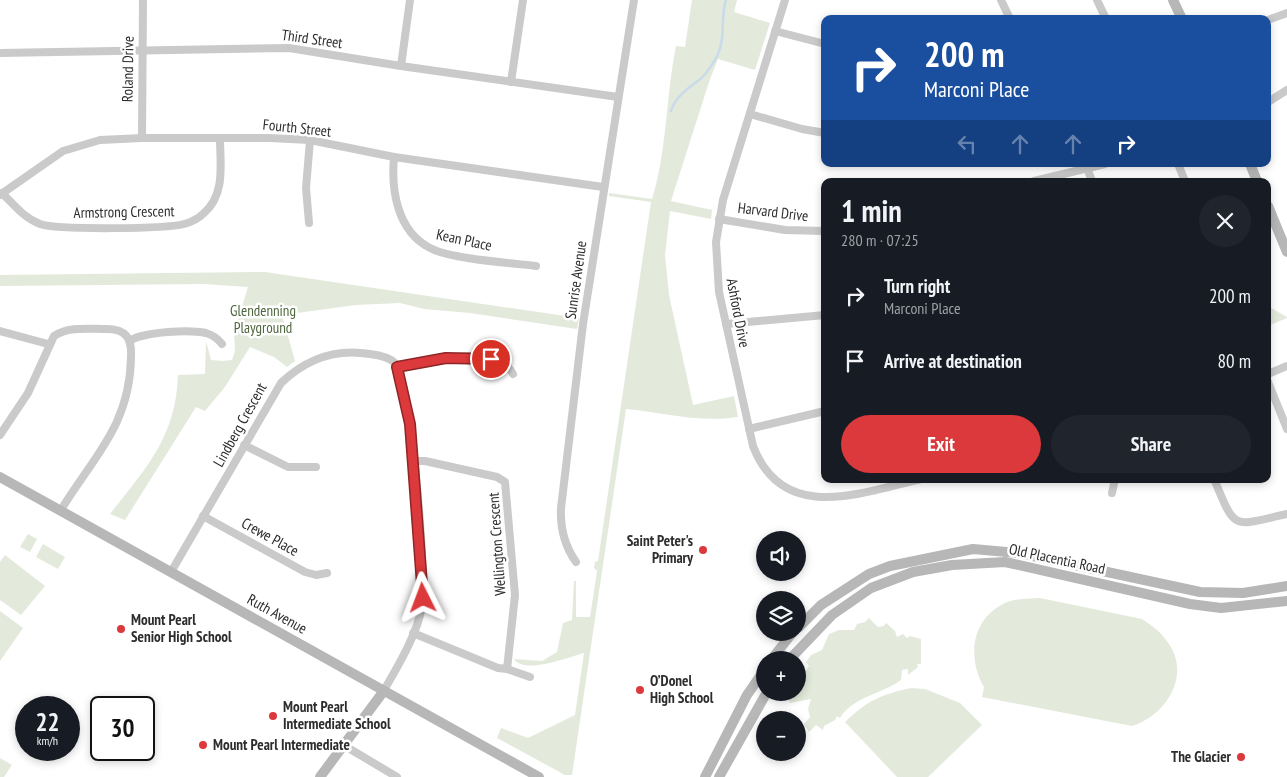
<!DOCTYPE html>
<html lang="en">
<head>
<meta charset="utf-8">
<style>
	:root { --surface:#171b24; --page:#20242c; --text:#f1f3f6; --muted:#9ea1a6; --accent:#db393b }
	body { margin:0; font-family:"PT Sans Narrow",sans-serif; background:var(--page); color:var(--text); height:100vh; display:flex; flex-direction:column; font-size:19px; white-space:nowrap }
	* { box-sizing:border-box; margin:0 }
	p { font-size:16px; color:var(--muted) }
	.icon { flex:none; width:28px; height:28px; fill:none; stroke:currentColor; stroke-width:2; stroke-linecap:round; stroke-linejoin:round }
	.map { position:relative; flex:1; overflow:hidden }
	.details { position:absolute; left:821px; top:178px; width:450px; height:305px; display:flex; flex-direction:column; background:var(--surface); border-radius:10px; box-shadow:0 2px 8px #0003 }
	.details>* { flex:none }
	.hud { position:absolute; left:821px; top:15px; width:450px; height:152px; border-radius:10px; box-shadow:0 2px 8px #0003; background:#1a4fa0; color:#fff; overflow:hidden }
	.fabs { position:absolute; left:756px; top:531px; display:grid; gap:10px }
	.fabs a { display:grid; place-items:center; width:50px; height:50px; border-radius:50%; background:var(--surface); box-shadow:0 2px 8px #0003; font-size:25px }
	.speed { position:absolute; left:15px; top:696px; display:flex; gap:10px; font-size:25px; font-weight:700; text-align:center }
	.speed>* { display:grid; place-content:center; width:65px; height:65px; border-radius:50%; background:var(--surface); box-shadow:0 2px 8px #0003; line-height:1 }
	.speed small { font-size:12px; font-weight:400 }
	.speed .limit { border:2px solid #111; border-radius:8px; background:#fff; color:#111 }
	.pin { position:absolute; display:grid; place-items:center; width:42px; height:42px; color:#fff; margin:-21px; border:2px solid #fff; border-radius:50%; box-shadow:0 1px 5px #0007 }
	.me { position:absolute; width:55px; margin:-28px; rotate:357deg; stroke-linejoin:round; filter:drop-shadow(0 0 4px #0008) }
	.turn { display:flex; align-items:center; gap:18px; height:105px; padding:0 20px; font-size:22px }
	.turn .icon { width:65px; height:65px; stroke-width:2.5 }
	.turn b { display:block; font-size:35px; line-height:42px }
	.lanes { display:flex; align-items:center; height:48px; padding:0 20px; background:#0003; justify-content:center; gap:25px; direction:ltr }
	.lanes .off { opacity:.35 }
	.round { display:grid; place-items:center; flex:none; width:52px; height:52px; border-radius:26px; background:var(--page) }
	.summary { display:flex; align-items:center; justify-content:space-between; height:85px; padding:0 20px }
	h1 { font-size:30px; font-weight:600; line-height:38px }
	.action { display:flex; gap:10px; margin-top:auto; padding:10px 20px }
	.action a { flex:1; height:58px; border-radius:30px; background:var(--accent); color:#fff; font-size:20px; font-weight:600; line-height:58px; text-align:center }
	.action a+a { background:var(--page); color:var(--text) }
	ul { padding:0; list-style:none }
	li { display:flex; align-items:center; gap:15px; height:65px; padding:0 20px }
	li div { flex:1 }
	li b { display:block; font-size:19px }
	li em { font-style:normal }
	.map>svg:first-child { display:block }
	.green { fill:#e3eadc }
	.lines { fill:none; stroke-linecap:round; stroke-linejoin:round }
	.stream { stroke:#c9dbe9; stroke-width:2.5 }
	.street { stroke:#cacaca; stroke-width:8 }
	.secondary { stroke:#b7b7b7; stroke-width:10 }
	.route-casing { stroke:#8e2526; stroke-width:12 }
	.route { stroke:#db393b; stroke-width:9 }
	.poi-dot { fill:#db393b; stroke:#fff; stroke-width:2 }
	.labels { text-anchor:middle; stroke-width:5; stroke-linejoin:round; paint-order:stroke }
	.street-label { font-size:15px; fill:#2d2d2d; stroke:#fff }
	.park-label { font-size:15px; fill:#4e663e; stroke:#fff }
	.poi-label { font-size:15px; font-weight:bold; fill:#2d2d2d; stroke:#fff; text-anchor:start }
</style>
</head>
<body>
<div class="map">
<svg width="1287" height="777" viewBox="0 0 1287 777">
	<rect width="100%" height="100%" fill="#fff"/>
	<!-- green -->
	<g class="green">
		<path d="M 692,0 L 737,0 L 734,12 L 770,23 L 755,70 L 718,59 L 710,79 L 671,201 L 712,210 L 711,219 L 670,211 L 665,255 L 669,295 L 693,405 L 734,396 L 738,417 C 698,423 666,413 626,409 L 572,775 L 565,775 L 497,738 L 501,728 L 528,738 L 575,715 L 584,653 C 568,657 525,675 514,659 L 542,661 L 557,652 L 563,623 L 572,620 L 574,581 L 576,581 L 576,617 L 590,617 L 597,571 L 594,568 L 595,562 L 598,561 L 651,202 L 609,196 L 609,193 L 652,199 C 667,152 666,95 676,46 L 685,47 Z"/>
		<path d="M 265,272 L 579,318 L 577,329 L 470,313 L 424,309 L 400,303 L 356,305 L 282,315 L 295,361 L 287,367 L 274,357 L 250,347 L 225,387 L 205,411 L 196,407 L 125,520 L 110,514 C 146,468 176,437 178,375 L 205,374 L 206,341 L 211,360 L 222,361 L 232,360 L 235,351 L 234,333 L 248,287 L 204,284 L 0,286 L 0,275 Z"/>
		<polygon points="1268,306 1287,317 1287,318 1268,326"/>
		<polygon points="28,534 37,539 30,552 20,547"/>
		<polygon points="43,544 65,557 58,569 36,557"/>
		<polygon points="5,555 45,586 21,615 0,600 0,562"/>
		<path d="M 1040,598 L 1142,619 C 1151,625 1160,631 1166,640 C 1193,673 1167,715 1132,726 L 982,697 L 984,687 C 967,658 971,619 1005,603 C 1016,598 1028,599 1040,598 Z"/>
		<polygon points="0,611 23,628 0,661"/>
		<path d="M 869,618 L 878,627 L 884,626 L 886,623 L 895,631 L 897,637 L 903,634 L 907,638 L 910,636 L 921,639 L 921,664 L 917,664 L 918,667 L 908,675 L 908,669 L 902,670 L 901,680 C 882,694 852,697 840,718 L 837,716 L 835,720 L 824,726 L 823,730 L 816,725 L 809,732 L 804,724 L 810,717 L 808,709 L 811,699 L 790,703 L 784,693 L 798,692 L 798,680 L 805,679 L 803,675 L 809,666 L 806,662 L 811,655 L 822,650 L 829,634 L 839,630 L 854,630 L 857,624 L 865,622 Z"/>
		<path d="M 911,688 L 925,689 L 960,703 L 982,725 L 928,777 L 897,777 L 845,722 C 868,700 880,695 911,688 Z"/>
		<polygon points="0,758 12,765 4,777 0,777"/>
	</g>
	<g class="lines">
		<!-- stream -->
		<path class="stream" d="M 671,111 C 675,97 688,88 699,80 C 705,76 715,61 718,54 C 726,37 720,17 726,0"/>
		<!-- street -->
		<g class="street">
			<path d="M 785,0 L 723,200 L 716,242 L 719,292 L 753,446 C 783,524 861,493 921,479"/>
			<polyline points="1001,0 1010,19"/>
			<polyline points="1097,0 1106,19"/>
			<polyline points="1268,20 1287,13"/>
			<polyline points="775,31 825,44"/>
			<polyline points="0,53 289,48 401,66 618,97"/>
			<polyline points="401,66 410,0"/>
			<polyline points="511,82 523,0"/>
			<polyline points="1268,102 1287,90"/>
			<polyline points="750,114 802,129 825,133"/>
			<polyline points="142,138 143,0"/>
			<path d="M 394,157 C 391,190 397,231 430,248 C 450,259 511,263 536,266"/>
			<polyline points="1178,164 1185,181"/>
			<polyline points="1087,168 1092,181"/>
			<polyline points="1034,181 1105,164"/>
			<path d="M 2,193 C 14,205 24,218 40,224 C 58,230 165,229 184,224 C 192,222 199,218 204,213 C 226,194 220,163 220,138"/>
			<polyline points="0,195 63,151 100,140 142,138 269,138 310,140 394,157 603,187"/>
			<polyline points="719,219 785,230 825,231"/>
			<polyline points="309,223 306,188 310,140"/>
			<polyline points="726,324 825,315"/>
			<polyline points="0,331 48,344"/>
			<path d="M 131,340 C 146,332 189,329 206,333 C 213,335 218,339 222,344"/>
			<path d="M 397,367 C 423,361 498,343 513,374"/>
			<polyline points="1268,374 1287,366"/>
			<polyline points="1268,382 1287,429"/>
			<polyline points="749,429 825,411"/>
			<path d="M 0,435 L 28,393 L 54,336 C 68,326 89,329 106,329 C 126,329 132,338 131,357 C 130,426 93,457 61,510"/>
			<polyline points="244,445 288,467 316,467"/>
			<path d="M 1214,479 C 1236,532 1232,526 1287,514"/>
			<polyline points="1112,493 1115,479"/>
			<polyline points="203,516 305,572 316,575 327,573"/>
			<path d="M 576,562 C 564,545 560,528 561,508 L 583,324 L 634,0"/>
			<path d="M 171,572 L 281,383 C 306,359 335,348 370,354 C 378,355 389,357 395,363 C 411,381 427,576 422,606 C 418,633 397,668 383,692"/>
			<polyline points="413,633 498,668 507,669 515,595 505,482 497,477 425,461 414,461"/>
			<polyline points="507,669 530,677"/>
			<polyline points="345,746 397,777"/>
		</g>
		<!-- secondary -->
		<g class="secondary">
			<polyline points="1173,0 1182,19"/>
			<polyline points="1250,164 1257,181"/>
			<polyline points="1268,206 1287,252"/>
			<polyline points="0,477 539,777"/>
			<polyline points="798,628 821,605 869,574 890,566 973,549 1019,553 1200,592 1243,593 1287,586"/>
			<polyline points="771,660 793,632"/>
			<polyline points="789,660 832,615 871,588 913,572 952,565 1005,562 1190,604 1221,608 1287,601"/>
			<polyline points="320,777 383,692"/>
			<polyline points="705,777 747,695 765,669"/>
			<polyline points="719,777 767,692"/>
		</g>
	</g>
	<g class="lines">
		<defs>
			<polyline id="route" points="423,598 410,424 397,367 446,358 491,359"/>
		</defs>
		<!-- route casing -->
		<use href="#route" class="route-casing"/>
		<!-- route -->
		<use href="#route" class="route"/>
	</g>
	<!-- markers -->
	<g class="poi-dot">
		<circle cx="703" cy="550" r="5"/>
		<circle cx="121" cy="629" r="5"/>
		<circle cx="640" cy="690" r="5"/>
		<circle cx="273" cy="716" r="5"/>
		<circle cx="203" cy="745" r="5"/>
		<circle cx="1241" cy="757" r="5"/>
	</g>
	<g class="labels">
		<!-- street labels -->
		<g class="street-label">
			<text transform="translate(312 39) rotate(8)" y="5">Third Street</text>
			<text transform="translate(128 69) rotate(-89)" y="5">Roland Drive</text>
			<text transform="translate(297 128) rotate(6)" y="5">Fourth Street</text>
			<text transform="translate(124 212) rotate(-1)" y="5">Armstrong Crescent</text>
			<text transform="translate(773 212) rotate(7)" y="5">Harvard Drive</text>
			<text transform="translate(464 240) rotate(12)" y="5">Kean Place</text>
			<text transform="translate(576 280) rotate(-82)" y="5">Sunrise Avenue</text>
			<text transform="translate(738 313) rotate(79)" y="5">Ashford Drive</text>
			<text transform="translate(240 425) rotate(-61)" y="5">Lindberg Crescent</text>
			<text transform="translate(270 537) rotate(29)" y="5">Crewe Place</text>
			<text transform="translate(497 544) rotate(-94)" y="5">Wellington Crescent</text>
			<text transform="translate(1057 559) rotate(12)" y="5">Old Placentia Road</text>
			<text transform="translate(277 614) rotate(29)" y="5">Ruth Avenue</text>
		</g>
		<!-- park labels -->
		<g class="park-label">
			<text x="263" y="316">Glendenning<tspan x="263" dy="17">Playground</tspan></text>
		</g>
		<!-- poi labels -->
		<g class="poi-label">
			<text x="693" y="546" text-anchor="end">Saint Peter's<tspan x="693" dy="17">Primary</tspan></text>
			<text x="131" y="625">Mount Pearl<tspan x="131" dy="17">Senior High School</tspan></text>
			<text x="650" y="686">O’Donel<tspan x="650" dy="17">High School</tspan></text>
			<text x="283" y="712">Mount Pearl<tspan x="283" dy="17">Intermediate School</tspan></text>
			<text x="213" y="750">Mount Pearl Intermediate</text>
			<text x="1231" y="762" text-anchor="end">The Glacier</text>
		</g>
	</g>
</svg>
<div class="fabs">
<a><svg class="icon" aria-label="sound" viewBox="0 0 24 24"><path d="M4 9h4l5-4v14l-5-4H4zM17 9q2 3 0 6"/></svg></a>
<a><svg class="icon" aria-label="layers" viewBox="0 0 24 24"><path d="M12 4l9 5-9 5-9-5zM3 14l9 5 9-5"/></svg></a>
<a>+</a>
<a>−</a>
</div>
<div class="speed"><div>22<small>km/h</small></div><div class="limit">30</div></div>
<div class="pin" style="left:491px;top:359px;background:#d93025"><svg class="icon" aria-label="arrive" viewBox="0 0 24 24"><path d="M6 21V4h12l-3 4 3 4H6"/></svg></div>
<svg class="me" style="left:423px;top:598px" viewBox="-20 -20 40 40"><path d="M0-17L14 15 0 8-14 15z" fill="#db393b" stroke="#fff" stroke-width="4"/></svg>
<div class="hud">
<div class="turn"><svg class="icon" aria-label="right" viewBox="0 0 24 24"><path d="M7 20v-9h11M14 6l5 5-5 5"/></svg><div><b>200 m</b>Marconi Place</div></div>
<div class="lanes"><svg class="icon off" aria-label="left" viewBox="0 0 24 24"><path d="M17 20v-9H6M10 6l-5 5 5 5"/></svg><svg class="icon off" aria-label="ahead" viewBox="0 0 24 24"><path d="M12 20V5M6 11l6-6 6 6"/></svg><svg class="icon off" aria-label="ahead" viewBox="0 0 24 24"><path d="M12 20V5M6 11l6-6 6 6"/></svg><svg class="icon" aria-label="right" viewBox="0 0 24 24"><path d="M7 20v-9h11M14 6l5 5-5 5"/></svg></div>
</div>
<section class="details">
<div class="summary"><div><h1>1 min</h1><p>280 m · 07:25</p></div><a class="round"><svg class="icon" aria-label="close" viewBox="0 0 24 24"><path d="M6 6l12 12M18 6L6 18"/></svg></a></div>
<ul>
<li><svg class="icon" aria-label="right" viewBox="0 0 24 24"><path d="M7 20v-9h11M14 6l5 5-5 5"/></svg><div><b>Turn right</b><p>Marconi Place</p></div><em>200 m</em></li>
<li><svg class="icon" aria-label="arrive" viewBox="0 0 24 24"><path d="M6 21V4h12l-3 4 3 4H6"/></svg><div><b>Arrive at destination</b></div><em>80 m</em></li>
</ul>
<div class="action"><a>Exit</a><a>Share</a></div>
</section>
</div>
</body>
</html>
